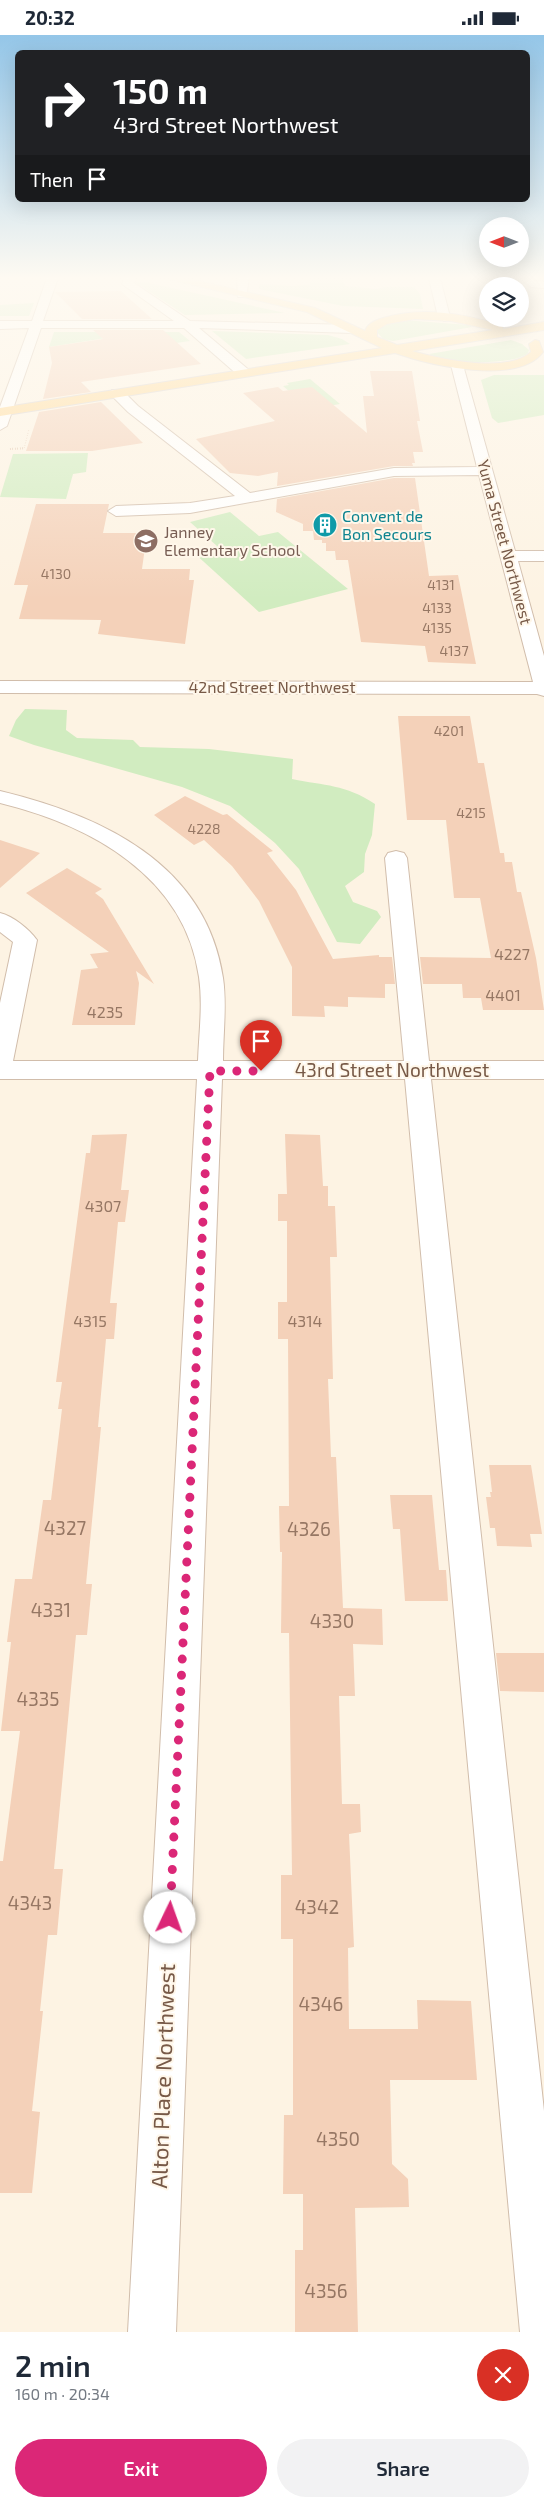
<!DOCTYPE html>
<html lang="en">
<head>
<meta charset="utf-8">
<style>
	:root { --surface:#fff; --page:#f2f2f3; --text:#1f2937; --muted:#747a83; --accent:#db2777 }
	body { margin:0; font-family:"Exo 2",sans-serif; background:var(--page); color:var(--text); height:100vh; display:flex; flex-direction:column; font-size:19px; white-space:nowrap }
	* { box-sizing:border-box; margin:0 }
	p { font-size:16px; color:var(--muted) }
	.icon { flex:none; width:28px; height:28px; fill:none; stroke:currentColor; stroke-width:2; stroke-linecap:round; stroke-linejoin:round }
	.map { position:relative; height:2297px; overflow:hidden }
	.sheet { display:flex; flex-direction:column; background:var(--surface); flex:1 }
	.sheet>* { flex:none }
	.hud { position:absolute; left:15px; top:15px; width:515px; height:152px; border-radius:8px; box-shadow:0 5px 20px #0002; background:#202124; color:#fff; overflow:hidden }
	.needle { width:32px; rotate:270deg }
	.tools { position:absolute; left:479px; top:182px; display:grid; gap:10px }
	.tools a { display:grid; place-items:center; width:50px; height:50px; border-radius:50%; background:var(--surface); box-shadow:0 5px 20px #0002; font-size:25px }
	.pin { position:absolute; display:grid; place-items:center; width:42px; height:42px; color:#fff; margin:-51px -21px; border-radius:50% 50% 50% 0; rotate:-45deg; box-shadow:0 0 5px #0007 }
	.pin .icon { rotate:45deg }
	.me { position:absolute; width:55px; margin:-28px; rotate:3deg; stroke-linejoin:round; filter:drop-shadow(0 0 4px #0008) }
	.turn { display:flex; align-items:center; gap:18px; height:105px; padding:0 15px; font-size:22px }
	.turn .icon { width:65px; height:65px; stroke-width:2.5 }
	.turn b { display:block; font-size:35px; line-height:42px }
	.then { display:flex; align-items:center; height:48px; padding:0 15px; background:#0003; gap:10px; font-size:19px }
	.round { display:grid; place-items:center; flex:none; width:52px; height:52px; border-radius:26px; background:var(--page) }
	.headline { display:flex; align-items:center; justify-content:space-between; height:85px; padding:0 15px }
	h1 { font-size:30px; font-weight:600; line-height:38px }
	.cta { display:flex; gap:10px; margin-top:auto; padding:10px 15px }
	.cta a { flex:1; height:58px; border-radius:30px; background:var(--accent); color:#fff; font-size:20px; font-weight:600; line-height:58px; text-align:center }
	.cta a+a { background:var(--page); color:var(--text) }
	.status { display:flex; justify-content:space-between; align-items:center; height:35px; padding:0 25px; background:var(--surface); direction:ltr }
	.status svg { height:14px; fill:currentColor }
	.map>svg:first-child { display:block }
	.green { fill:#d1ecc0 }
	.building { fill:#f4d1b9 }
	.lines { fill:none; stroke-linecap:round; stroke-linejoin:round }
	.minor-casing { stroke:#d1bdab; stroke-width:2 }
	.major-casing { stroke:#dcd4cf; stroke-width:2 }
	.path-far1 { stroke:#d9b59c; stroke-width:1; stroke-dasharray:0.5 2; stroke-linecap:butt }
	.path { stroke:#d9b59c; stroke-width:2; stroke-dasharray:0.5 2; stroke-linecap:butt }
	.minor { fill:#fff; fill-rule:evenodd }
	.major { fill:#ffda98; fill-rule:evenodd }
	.route { stroke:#db2777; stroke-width:9; stroke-dasharray:0 16.2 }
	.labels { text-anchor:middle; stroke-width:4; stroke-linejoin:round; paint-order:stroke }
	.far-number-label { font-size:14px; fill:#967764 }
	.far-culture-label { font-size:16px; fill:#0d838f; stroke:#fff7ea; text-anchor:start }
	.far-education-label { font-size:16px; fill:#785e54; stroke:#fff7ea; text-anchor:start }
	.far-street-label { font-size:16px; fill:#775947; stroke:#fff7ea }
	.number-label { font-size:16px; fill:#967764 }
	.street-label { font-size:19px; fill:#775947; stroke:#fff7ea }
	.near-number-label { font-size:19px; fill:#967764 }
	.near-street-label { font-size:22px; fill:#775947; stroke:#fff7ea }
</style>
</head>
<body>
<div class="status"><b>20:32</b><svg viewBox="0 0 49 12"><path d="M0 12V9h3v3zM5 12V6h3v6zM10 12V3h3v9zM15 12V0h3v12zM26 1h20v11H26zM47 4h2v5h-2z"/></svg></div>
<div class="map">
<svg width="544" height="2297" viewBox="0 0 544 2297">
	<rect width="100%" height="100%" fill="#fdf3e3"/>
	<!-- green -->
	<g class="green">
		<polygon points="311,243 351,243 343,245 345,251 377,254 385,252 414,252 420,259 423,274 343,271 259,254 259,249 292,251 310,250"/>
		<polygon points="135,247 145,247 285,278 185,280"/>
		<polygon points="34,268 29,281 0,281 0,270"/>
		<polygon points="403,285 469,290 472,292 393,306 383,304 377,297 378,294 386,288"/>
		<polygon points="212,296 328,300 342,304 350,309 246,324"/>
		<polygon points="54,297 179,297 190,306 133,314 119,301 49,312"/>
		<path d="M 511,305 L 522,309 L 529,315 L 528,318 C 514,331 444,329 429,319 Z"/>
		<polygon points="494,340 544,340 544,380 498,388 492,383 481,345"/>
		<polygon points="310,344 340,369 310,374 283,351 289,350 287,348"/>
		<polygon points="88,418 86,437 73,439 66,464 0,462 13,419"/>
		<polygon points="230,477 259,501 278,497 348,554 259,577 193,517 217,511 190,487"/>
		<path d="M 25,674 L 67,675 L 66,695 L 77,703 L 133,705 L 140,712 L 209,714 L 293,724 L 292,744 C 325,751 345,749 375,769 L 372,800 L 365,819 L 364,837 L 345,851 L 353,867 L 377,876 L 381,882 L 360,909 L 337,907 L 299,834 L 275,808 L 230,771 L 182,752 L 34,710 L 9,701 L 16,685 Z"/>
	</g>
	<!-- building -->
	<g class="building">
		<polygon points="121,256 152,284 82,284 55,257"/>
		<polygon points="93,295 163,295 201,329 81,347 91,357 43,364 52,328 49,312 103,304"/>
		<polygon points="370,336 412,336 420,386 417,386 423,417 413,417 415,428 412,428 413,431 394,431 277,451 278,437 258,441 230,438 196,404 275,386 243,358 278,352 283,356 312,352 367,398 363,361 374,361"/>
		<polygon points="101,367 143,408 92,416 26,416 39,377"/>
		<polygon points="394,443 415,443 429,541 458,540 476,629 428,627 425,611 361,607 348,525 336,525 335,516 326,516 326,508 322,508 322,505 314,505 313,496 303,496 303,489 276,477 277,464"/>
		<polygon points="36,469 109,469 103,498 147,498 142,534 190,534 189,545 194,545 185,609 98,599 101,585 19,584 28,550 14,550"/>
		<polygon points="398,681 470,681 478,728 484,728 500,818 504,818 505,827 512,827 517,857 521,857 536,923 544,975 483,975 481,963 463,963 462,949 423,949 420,922 491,923 480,863 454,863 446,785 407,785"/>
		<polygon points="185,761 223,780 227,779 273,816 267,818 296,855 333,924 379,920 379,922 392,922 395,949 385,949 385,963 348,962 348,972 324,971 325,982 292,981 292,932 259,866 232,831 204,805 194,810 154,780"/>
		<polygon points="0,805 40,818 0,853"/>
		<polygon points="67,833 102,854 95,858 103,864 154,949 136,936 139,948 135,990 72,990 81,935 98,933 90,919 109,917 26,858"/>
		<polygon points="127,1099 121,1155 129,1155 125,1187 118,1187 110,1268 117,1268 114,1304 106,1304 98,1392 101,1392 86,1549 92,1549 87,1600 76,1600 54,1834 63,1834 57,1900 48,1900 40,1976 43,1976 32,2076 40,2077 32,2158 0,2158 0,1826 3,1826 20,1696 1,1696 11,1607 7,1607 15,1544 32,1544 43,1465 51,1465 62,1374 58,1374 62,1347 56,1347 86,1118 90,1118 92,1100"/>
		<polygon points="285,1099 320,1100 323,1151 328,1151 328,1171 335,1171 337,1222 330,1222 333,1344 328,1344 331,1422 336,1422 343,1573 382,1574 383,1610 353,1609 355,1661 339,1661 342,1769 360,1769 361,1797 349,1799 354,1912 348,1913 349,1994 418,1994 417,1965 471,1966 477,2045 390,2045 392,2129 408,2144 409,2172 355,2173 358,2297 295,2297 295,2215 303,2215 303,2159 283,2159 284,2080 293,2080 293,1904 281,1904 281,1840 292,1840 289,1598 281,1598 282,1517 280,1517 279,1471 289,1471 288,1304 278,1304 278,1267 287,1267 287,1186 278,1186 278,1159 287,1159"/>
		<polygon points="489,1430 531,1430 542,1499 530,1499 532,1512 497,1511 495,1493 490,1493 486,1462 491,1462 490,1457 492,1457"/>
		<polygon points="390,1460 432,1460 439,1535 446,1535 448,1566 405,1566 400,1494 393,1494"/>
		<polygon points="496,1618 544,1618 544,1657 500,1656"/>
	</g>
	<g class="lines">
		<defs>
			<g id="minor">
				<polygon points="47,243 58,243 43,286 174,286 122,249 124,243 136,243 134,248 190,286 352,290 358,294 352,298 199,293 249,335 250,338 249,341 239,341 184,293 41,293 7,391 0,395 0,372 29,293 0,294 0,286 32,286"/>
				<polygon points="237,243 249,243 246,262 238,262"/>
				<polygon points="429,243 440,243 450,282 448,285 444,286 438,282"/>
				<polygon points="521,243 544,247 544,253 531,252"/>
				<polygon points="457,326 463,330 515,516 544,516 544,526 518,526 544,621 544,661 537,659 0,658 0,646 533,647 479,440 394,441 190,478 116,481 108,476 116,471 190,468 235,461 128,377 112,361 110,358 112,355 122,355 138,371 250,458 394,433 477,432 451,330"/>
				<path d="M 0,756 C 100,780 206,828 223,943 C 227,970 223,998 223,1026 L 404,1026 L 385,823 L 388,818 L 396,816 L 404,818 L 407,823 L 429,1026 L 544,1026 L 544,1044 L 431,1044 L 544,2076 L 544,2297 L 520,2297 L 405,1044 L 222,1044 L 176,2297 L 128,2297 L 197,1044 L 0,1044 L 0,968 L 13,907 L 0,897 L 0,878 C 13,881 29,894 37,905 L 13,1026 L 198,1026 C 199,998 203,970 199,942 C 185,841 90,790 0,768 Z"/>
			</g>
			<path id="major" d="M 164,243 L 186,243 L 315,273 L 365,296 C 367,289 376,285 383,283 C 423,271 463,279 502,290 L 503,294 L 544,287 L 544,295 L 412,316 C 440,324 507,339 531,317 L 529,309 L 535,305 L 539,306 L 543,317 C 518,351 429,330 395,318 L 0,381 L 0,373 L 382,313 L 307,277 ZM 415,284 L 451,286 L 493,295 L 397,310 L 377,302 L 377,295 L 387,289 Z"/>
		</defs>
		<!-- minor casing -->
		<use href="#minor" class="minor-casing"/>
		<!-- major casing -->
		<use href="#major" class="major-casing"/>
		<!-- path-far1 -->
		<polyline class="path-far1" points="10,414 24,414 29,394"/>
		<!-- path -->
		<polyline class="path" points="10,414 24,413"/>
		<!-- minor -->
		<use href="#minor" class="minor"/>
		<!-- major -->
		<use href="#major" class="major"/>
	</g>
	<!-- sky -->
	<linearGradient id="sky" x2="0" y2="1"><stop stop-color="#94c6e8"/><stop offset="0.43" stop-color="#fefaf2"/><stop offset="1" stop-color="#fefaf2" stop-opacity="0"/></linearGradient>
	<rect width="544" height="565" fill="url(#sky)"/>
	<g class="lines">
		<!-- route -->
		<polyline class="route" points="170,1883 210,1036 261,1036"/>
	</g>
	<!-- icons -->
	<defs>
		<symbol id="building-disc" viewBox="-11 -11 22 22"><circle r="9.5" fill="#0f9aa8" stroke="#fff7ea"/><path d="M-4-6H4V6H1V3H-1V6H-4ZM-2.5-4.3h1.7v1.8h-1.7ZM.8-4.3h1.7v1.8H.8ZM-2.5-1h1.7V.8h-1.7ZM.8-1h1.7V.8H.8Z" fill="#fff"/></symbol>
		<symbol id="school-disc" viewBox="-11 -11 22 22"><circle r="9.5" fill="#8d6e63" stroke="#fff7ea"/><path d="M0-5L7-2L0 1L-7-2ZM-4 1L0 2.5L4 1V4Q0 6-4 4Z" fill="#fff"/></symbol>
	</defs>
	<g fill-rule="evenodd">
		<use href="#building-disc" x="311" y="476" width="28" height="28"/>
		<use href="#school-disc" x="132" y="492" width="28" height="28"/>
	</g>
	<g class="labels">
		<!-- far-number labels -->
		<g class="far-number-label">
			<text x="56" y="544">4130</text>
			<text x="441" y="555">4131</text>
			<text x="437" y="578">4133</text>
			<text x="437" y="598">4135</text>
			<text x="454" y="621">4137</text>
			<text x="449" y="701">4201</text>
			<text x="471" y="783">4215</text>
			<text x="204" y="799">4228</text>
		</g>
		<!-- far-culture labels -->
		<g class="far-culture-label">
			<text x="342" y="487">Convent de<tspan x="342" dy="18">Bon Secours</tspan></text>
		</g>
		<!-- far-education labels -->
		<g class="far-education-label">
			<text x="164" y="503">Janney<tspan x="164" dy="18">Elementary School</tspan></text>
		</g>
		<!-- far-street labels -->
		<g class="far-street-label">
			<text transform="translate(505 507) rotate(75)" y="6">Yuma Street Northwest</text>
			<text x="272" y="658">42nd Street Northwest</text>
		</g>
		<!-- number labels -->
		<g class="number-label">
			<text x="512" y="925">4227</text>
			<text x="503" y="966">4401</text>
			<text x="105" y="983">4235</text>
			<text x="103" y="1177">4307</text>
			<text x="90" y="1292">4315</text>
			<text x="305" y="1292">4314</text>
		</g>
		<!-- street labels -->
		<g class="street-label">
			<text x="392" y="1042">43rd Street Northwest</text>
		</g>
		<!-- near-number labels -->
		<g class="near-number-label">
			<text x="65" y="1500">4327</text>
			<text x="309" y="1501">4326</text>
			<text x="51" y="1582">4331</text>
			<text x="332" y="1593">4330</text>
			<text x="38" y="1671">4335</text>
			<text x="30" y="1875">4343</text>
			<text x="317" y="1879">4342</text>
			<text x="321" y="1976">4346</text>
			<text x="338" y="2111">4350</text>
			<text x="326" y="2263">4356</text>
		</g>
		<!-- near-street labels -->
		<g class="near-street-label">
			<text transform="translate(163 2041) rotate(-88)" y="8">Alton Place Northwest</text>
		</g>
	</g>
</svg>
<div class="tools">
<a><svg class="needle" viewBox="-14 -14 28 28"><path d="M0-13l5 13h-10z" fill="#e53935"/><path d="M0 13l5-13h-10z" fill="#747a83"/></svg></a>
<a><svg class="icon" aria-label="layers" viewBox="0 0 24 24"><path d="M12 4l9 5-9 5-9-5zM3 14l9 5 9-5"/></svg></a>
</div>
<div class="pin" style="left:261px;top:1036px;background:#d93025"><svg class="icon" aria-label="arrive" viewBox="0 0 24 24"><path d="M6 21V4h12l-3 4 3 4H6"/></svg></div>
<svg class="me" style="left:170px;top:1883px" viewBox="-20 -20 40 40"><circle r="19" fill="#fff"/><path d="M0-13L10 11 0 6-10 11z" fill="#db2777"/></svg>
<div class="hud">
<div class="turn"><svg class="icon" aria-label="right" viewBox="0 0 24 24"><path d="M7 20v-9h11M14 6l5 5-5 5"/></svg><div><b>150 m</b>43rd Street Northwest</div></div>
<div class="then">Then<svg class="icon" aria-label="arrive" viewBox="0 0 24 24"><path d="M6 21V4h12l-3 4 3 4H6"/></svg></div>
</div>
</div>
<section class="sheet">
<div class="headline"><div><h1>2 min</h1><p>160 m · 20:34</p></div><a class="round" style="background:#d93025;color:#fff"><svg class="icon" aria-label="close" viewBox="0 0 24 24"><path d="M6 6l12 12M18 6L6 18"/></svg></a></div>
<div class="cta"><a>Exit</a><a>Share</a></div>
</section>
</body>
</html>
